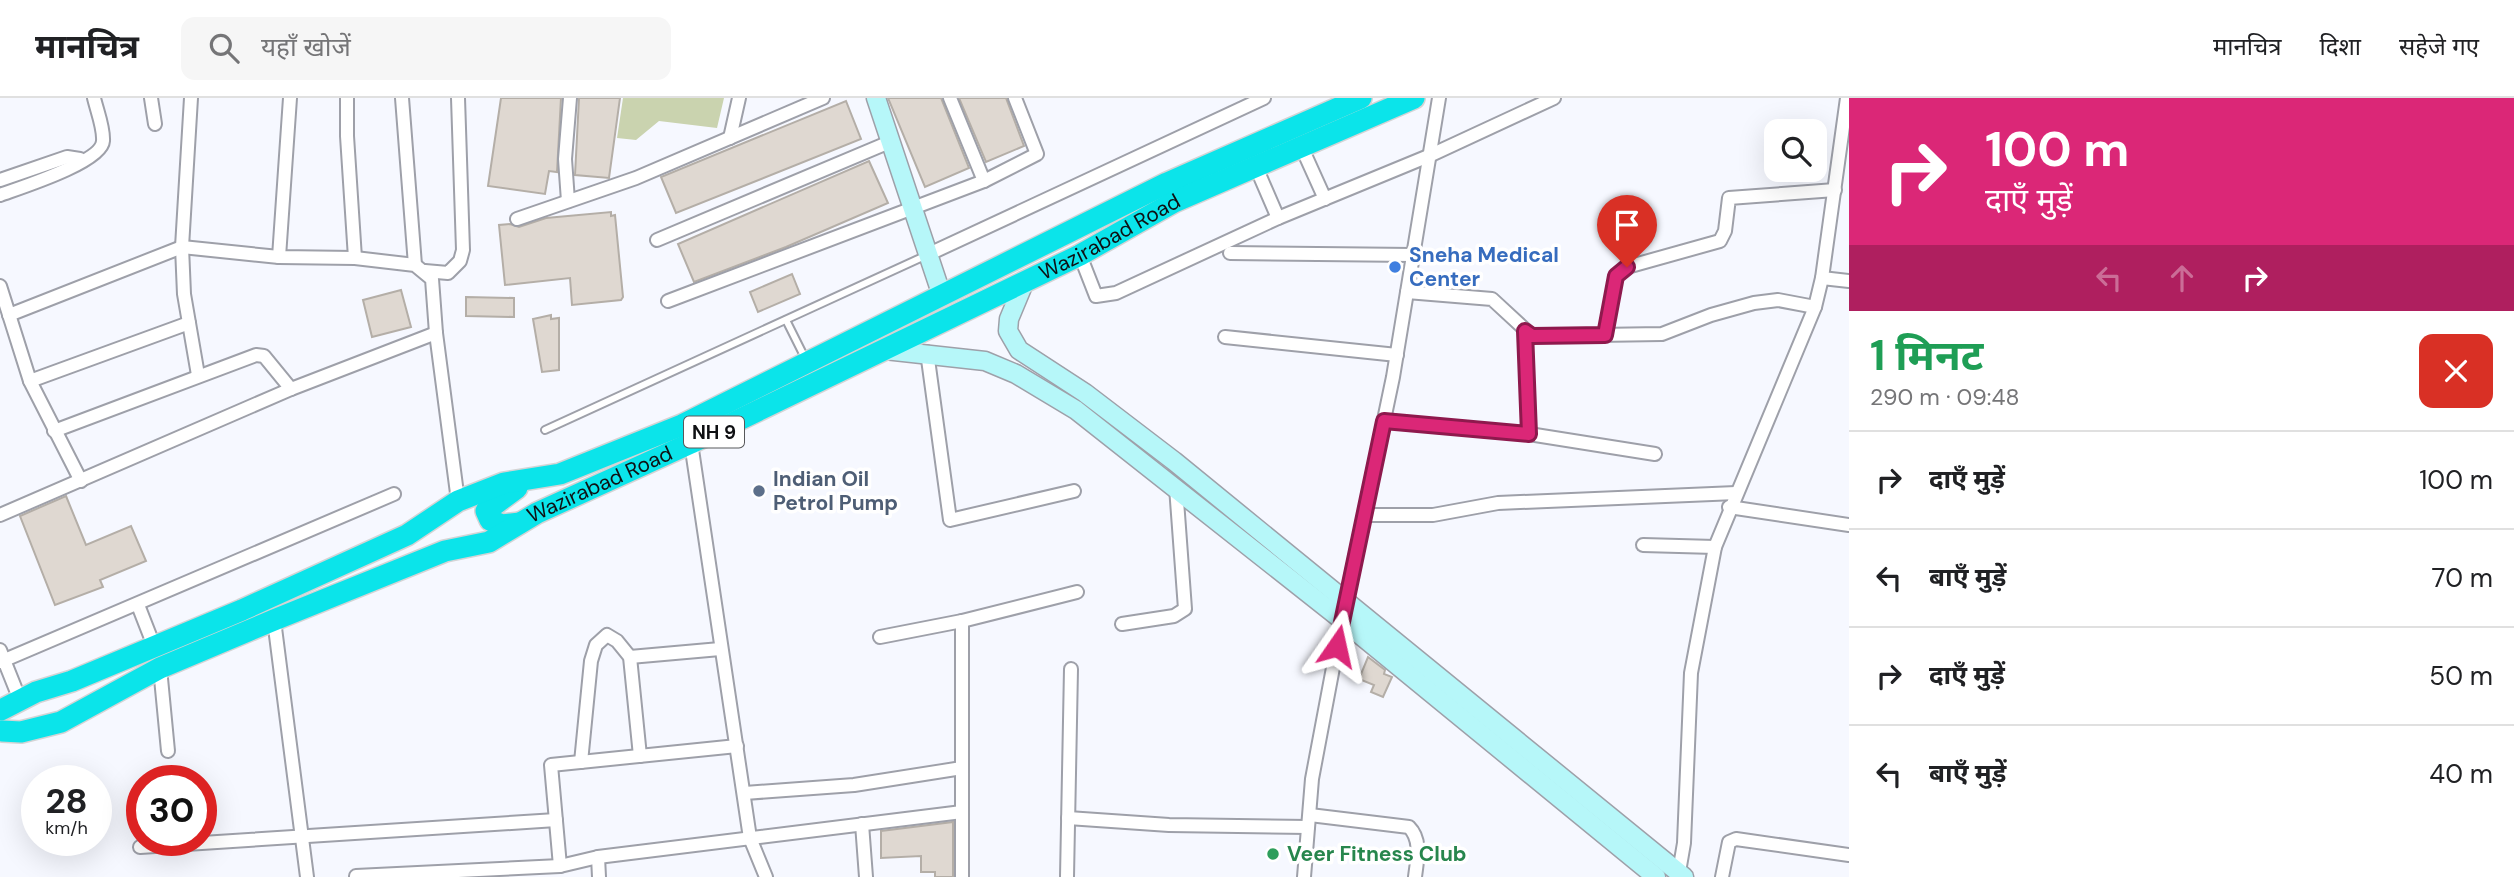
<!DOCTYPE html>
<html lang="hi">
<head>
<meta charset="utf-8">
<style>
	:root { --surface:#fff; --page:#f6f6f6; --text:#202124; --muted:#757577; --line:#e0e0e0 }
	body { margin:0; font-family:"DM Sans","Noto Sans Devanagari",sans-serif; background:var(--page); color:var(--text); height:100vh; display:flex; flex-direction:column; font-size:26px; white-space:nowrap }
	* { box-sizing:border-box; margin:0 }
	p { font-size:23px; color:var(--muted) }
	.icon { flex:none; width:38px; height:38px; fill:none; stroke:currentColor; stroke-width:2; stroke-linecap:round; stroke-linejoin:round }
	.map { position:relative; flex:1; overflow:hidden }
	.side { display:flex; flex-direction:column; background:var(--surface); width:665px }
	.side>* { flex:none }
	.guide { background:#db2777; color:#fff; overflow:hidden }
	.buttons { position:absolute; left:1764px; top:21px; display:grid; gap:14px }
	.buttons a { display:grid; place-items:center; width:63px; height:63px; border-radius:14px; background:var(--surface); box-shadow:0 7px 28px #0002; font-size:35px }
	.speed { position:absolute; left:21px; top:667px; display:flex; gap:14px; font-size:35px; font-weight:700; text-align:center }
	.speed>* { display:grid; place-content:center; width:91px; height:91px; border-radius:50%; background:var(--surface); box-shadow:0 7px 28px #0002; line-height:1 }
	.speed small { font-size:18px; font-weight:400 }
	.speed .limit { border:10px solid #d22; background:#fff; color:#111 }
	.pin { position:absolute; display:grid; place-items:center; width:60px; height:60px; color:#fff; margin:-72px -30px; border-radius:50% 50% 50% 0; rotate:-45deg; box-shadow:0 0 7px #0007 }
	.pin .icon { rotate:45deg }
	.me { position:absolute; width:77px; margin:-38px; rotate:11deg; stroke-linejoin:round; filter:drop-shadow(0 0 5px #0008) }
	.turn { display:flex; align-items:center; gap:24px; height:147px; padding:0 21px; font-size:32px }
	.turn .icon { width:91px; height:91px; stroke-width:2.5 }
	.turn b { display:block; font-size:49px; line-height:60px }
	.lanes { display:flex; align-items:center; height:66px; padding:0 21px; background:#0003; justify-content:center; gap:35px; direction:ltr }
	.lanes .off { opacity:.35 }
	.round { display:grid; place-items:center; flex:none; width:74px; height:74px; border-radius:14px; background:var(--page) }
	.head { display:flex; align-items:center; justify-content:space-between; height:119px; padding:0 21px }
	h1 { font-size:42px; font-weight:700; line-height:52px; color:#1e9e55 }
	ul { padding:0; list-style:none }
	li { display:flex; align-items:center; gap:21px; height:98px; padding:0 21px; border-top:2px solid var(--line) }
	li div { flex:1 }
	li b { display:block; font-size:26px }
	li em { font-style:normal }
	header { display:flex; align-items:center; gap:42px; box-sizing:border-box; height:98px; padding:0 35px; background:var(--surface); border-bottom:2px solid var(--line) }
	header strong { font-size:33px }
	nav { display:flex; gap:38px; margin-inline-start:auto; font-size:24px }
	.search { width:490px; height:63px; background:var(--page); display:flex; align-items:center; gap:18px; box-sizing:border-box; padding:0 24px; border-radius:14px; color:var(--muted); font-size:26px }
	main { display:flex; flex:1; min-height:0 }
	.map>svg:first-child { display:block }
	.green { fill:#cad3af }
	.building { fill:#dfd8d1; stroke:#b4aea7; stroke-width:2 }
	.lines { fill:none; stroke-linecap:round; stroke-linejoin:round }
	.lane-casing { stroke:#9ea0a9; stroke-width:10 }
	.street-casing { stroke:#9ea0a9; stroke-width:16 }
	.secondary-casing { stroke:#9ea0a9; stroke-width:21 }
	.highway-casing { stroke:#d4d4d5; stroke-width:24 }
	.lane { stroke:#fff; stroke-width:6 }
	.street { stroke:#fff; stroke-width:12 }
	.secondary { stroke:#b6f7f9; stroke-width:18 }
	.highway { stroke:#0be4ea; stroke-width:21 }
	.route-casing { stroke:#8e194d; stroke-width:18 }
	.route { stroke:#db2777; stroke-width:12 }
	.shop-dot { fill:#3f7fe0; stroke:#fff; stroke-width:2.5 }
	.service-dot { fill:#5c6f8a; stroke:#fff; stroke-width:2.5 }
	.leisure-dot { fill:#2e9e5b; stroke:#fff; stroke-width:2.5 }
	.labels { text-anchor:middle; stroke-width:7; stroke-linejoin:round; paint-order:stroke }
	.shield { fill:#fff; stroke:#57585a; stroke-width:2 }
	.shield-label { font-size:19px; font-weight:bold; fill:#0f1013 }
	.street-label { font-size:21px; fill:#0f1013; stroke:#fff }
	.shop-label { font-size:21px; font-weight:bold; fill:#366cbe; stroke:#fff; text-anchor:start }
	.service-label { font-size:21px; font-weight:bold; fill:#4e5e75; stroke:#fff; text-anchor:start }
	.leisure-label { font-size:21px; font-weight:bold; fill:#27864d; stroke:#fff; text-anchor:start }
</style>
</head>
<body>
<header>
<strong>मानचित्र</strong>
<div class="search"><svg class="icon" aria-label="search" viewBox="0 0 24 24"><circle cx="10" cy="10" r="6"/><path d="M15 15l6 6"/></svg>यहाँ खोजें</div>
<nav><a>मानचित्र</a><a>दिशा</a><a>सहेजे गए</a></nav>
</header>
<main>
<div class="map">
<svg width="1849" height="779" viewBox="0 0 1849 779">
	<rect width="100%" height="100%" fill="#f6f8ff"/>
	<!-- green -->
	<polygon class="green" points="623,0 724,0 717,30 659,23 636,42 617,40"/>
	<!-- building -->
	<g class="building">
		<polygon points="501,0 561,0 557,74 549,73 545,96 488,88"/>
		<polygon points="579,0 620,0 609,80 575,77"/>
		<polygon points="888,0 941,0 969,70 925,89"/>
		<polygon points="959,0 1006,0 1024,48 986,64"/>
		<polygon points="846,3 861,41 676,115 661,79"/>
		<polygon points="869,63 888,105 786,149 694,184 678,146"/>
		<polygon points="611,114 611,118 615,117 623,199 621,202 572,207 570,180 505,187 499,127 510,126 519,129 546,120"/>
		<polygon points="792,176 800,196 758,214 750,194"/>
		<polygon points="401,192 411,229 372,239 363,202"/>
		<polygon points="466,199 514,200 514,219 466,218"/>
		<polygon points="551,217 551,221 559,220 559,272 542,274 533,221"/>
		<polygon points="66,398 86,447 131,428 146,463 100,482 103,489 55,507 20,418"/>
		<polygon points="1368,559 1385,572 1384,576 1392,579 1383,599 1371,594 1374,587 1359,581"/>
		<polygon points="953,724 953,779 935,779 935,774 921,774 921,758 881,760 881,733"/>
	</g>
	<g class="lines">
		<defs>
			<g id="lane">
				<polyline points="786,222 805,260"/>
				<polyline points="545,332 927,157"/>
			</g>
			<g id="street">
				<polyline points="151,0 155,26"/>
				<polyline points="191,0 182,149 184,196 198,277"/>
				<polyline points="347,0 347,38 355,160"/>
				<polyline points="402,0 415,167"/>
				<polyline points="950,0 984,83"/>
				<polyline points="730,40 739,0"/>
				<polyline points="1302,50 1325,101"/>
				<polyline points="1256,69 1278,120"/>
				<polyline points="0,82 67,59 80,61"/>
				<path d="M 0,97 C 19,90 102,64 103,43 C 104,30 97,13 94,0"/>
				<polyline points="568,103 565,61 570,0"/>
				<polyline points="517,121 636,80 823,0"/>
				<polyline points="657,142 892,43"/>
				<polyline points="1230,155 1413,157"/>
				<polyline points="929,156 1264,0"/>
				<polyline points="1080,157 1096,198 1116,195 1278,120 1431,57 1554,0"/>
				<polyline points="279,159 290,0"/>
				<polyline points="425,173 448,175 460,163 463,152 458,0"/>
				<polyline points="1822,180 1849,183"/>
				<polyline points="0,188 30,283 81,383"/>
				<polyline points="1407,194 1492,201 1532,238 1662,236 1711,217 1754,205 1778,202 1815,209"/>
				<polyline points="668,203 984,83 1037,56 1015,0"/>
				<polyline points="9,217 182,149 279,159 355,160 415,167 432,181 436,235 458,403"/>
				<polyline points="1525,233 1529,336"/>
				<polyline points="1605,237 1616,178 1627,169 1720,143 1725,133 1729,100 1835,92"/>
				<polyline points="1225,239 1397,257"/>
				<polyline points="927,254 950,422 1074,393"/>
				<polyline points="30,283 189,225"/>
				<polyline points="1384,323 1529,336 1655,356"/>
				<polyline points="54,333 256,257 264,258 291,291"/>
				<polyline points="691,345 750,740 766,779"/>
				<polyline points="1729,409 1849,427"/>
				<polyline points="0,417 291,291 436,235"/>
				<polyline points="1364,417 1433,417 1498,405 1736,395"/>
				<polyline points="1643,447 1715,449"/>
				<polyline points="138,507 154,548"/>
				<polyline points="274,522 307,779"/>
				<polyline points="962,523 962,779"/>
				<polyline points="1122,526 1174,518 1185,511 1176,389"/>
				<polyline points="880,539 962,523 1077,494"/>
				<polyline points="0,552 20,602"/>
				<polyline points="630,559 720,551"/>
				<polyline points="0,564 394,396"/>
				<polyline points="160,570 168,653"/>
				<polyline points="581,664 591,563 596,547 607,537 617,543 630,559 640,658"/>
				<polyline points="745,695 854,687 962,670"/>
				<path d="M 1310,717 L 1409,729 C 1422,742 1417,762 1415,779"/>
				<polyline points="1068,720 1169,727 1308,729"/>
				<polyline points="862,726 866,779"/>
				<polyline points="140,749 556,722"/>
				<polyline points="598,759 599,779"/>
				<polyline points="560,768 551,667 737,648"/>
				<polyline points="1679,774 1684,745 1691,575 1715,449 1815,209 1822,180 1847,0"/>
				<polyline points="356,778 560,768 598,759 962,714"/>
				<polyline points="1067,779 1071,571"/>
				<polyline points="1304,779 1312,681 1342,522 1393,279 1439,0"/>
				<polyline points="1722,779 1729,744 1736,741 1849,757"/>
			</g>
			<g id="secondary">
				<polyline points="876,0 942,198"/>
				<polyline points="1024,185 1009,221 1008,233 1019,252 1085,295 1174,363 1684,779"/>
				<polyline points="885,252 985,263 1016,276 1076,312 1342,522 1656,779"/>
			</g>
			<g id="highway">
				<polyline points="517,390 486,413 490,422 502,427 520,425"/>
				<polyline points="1,612 36,594 72,583 242,512 407,437 458,403 504,385 560,376 682,327 1167,85 1361,0"/>
				<path id="s1" d="M 2,633 L 21,634 L 61,624 L 160,570 L 274,522 L 445,453 L 489,444 L 537,415 L 691,345 L 1080,157 L 1174,104 L 1414,0"/>
			</g>
		</defs>
		<!-- lane casing -->
		<use href="#lane" class="lane-casing"/>
		<!-- street casing -->
		<use href="#street" class="street-casing"/>
		<!-- secondary casing -->
		<use href="#secondary" class="secondary-casing"/>
		<!-- highway casing -->
		<use href="#highway" class="highway-casing"/>
		<!-- lane -->
		<use href="#lane" class="lane"/>
		<!-- street -->
		<use href="#street" class="street"/>
		<!-- secondary -->
		<use href="#secondary" class="secondary"/>
		<!-- highway -->
		<use href="#highway" class="highway"/>
	</g>
	<g class="lines">
		<defs>
			<polyline id="route" points="1337,548 1384,323 1529,336 1525,233 1532,238 1605,237 1616,178 1627,169"/>
		</defs>
		<!-- route casing -->
		<use href="#route" class="route-casing"/>
		<!-- route -->
		<use href="#route" class="route"/>
	</g>
	<!-- markers -->
	<circle class="shop-dot" cx="1395" cy="169" r="7"/>
	<circle class="service-dot" cx="759" cy="393" r="7"/>
	<circle class="leisure-dot" cx="1273" cy="756" r="7"/>
	<g class="labels">
		<!-- shield labels -->
		<rect class="shield" x="684" y="318.5" width="60" height="31" rx="5"/>
		<g class="shield-label">
			<text x="714" y="341">NH 9</text>
		</g>
		<!-- street labels -->
		<g class="street-label">
			<text dy="7" stroke="none"><textPath href="#s1" startOffset="1218">Wazirabad Road</textPath></text>
			<text dy="7" stroke="none"><textPath href="#s1" startOffset="651">Wazirabad Road</textPath></text>
		</g>
		<!-- shop labels -->
		<g class="shop-label">
			<text x="1409" y="164">Sneha Medical<tspan x="1409" dy="24">Center</tspan></text>
		</g>
		<!-- service labels -->
		<g class="service-label">
			<text x="773" y="388">Indian Oil<tspan x="773" dy="24">Petrol Pump</tspan></text>
		</g>
		<!-- leisure labels -->
		<g class="leisure-label">
			<text x="1287" y="763">Veer Fitness Club</text>
		</g>
	</g>
</svg>
<div class="buttons">
<a><svg class="icon" aria-label="search" viewBox="0 0 24 24"><circle cx="10" cy="10" r="6"/><path d="M15 15l6 6"/></svg></a>
</div>
<div class="speed"><div>28<small>km/h</small></div><div class="limit">30</div></div>
<div class="pin" style="left:1627px;top:169px;background:#d93025"><svg class="icon" aria-label="arrive" viewBox="0 0 24 24"><path d="M6 21V4h12l-3 4 3 4H6"/></svg></div>
<svg class="me" style="left:1337px;top:548px" viewBox="-20 -20 40 40"><path d="M0-17L14 15 0 8-14 15z" fill="#db2777" stroke="#fff" stroke-width="4"/></svg>
</div>
<section class="side">
<div class="guide">
<div class="turn"><svg class="icon" aria-label="right" viewBox="0 0 24 24"><path d="M7 20v-9h11M14 6l5 5-5 5"/></svg><div><b>100 m</b>दाएँ मुड़ें</div></div>
<div class="lanes"><svg class="icon off" aria-label="left" viewBox="0 0 24 24"><path d="M17 20v-9H6M10 6l-5 5 5 5"/></svg><svg class="icon off" aria-label="ahead" viewBox="0 0 24 24"><path d="M12 20V5M6 11l6-6 6 6"/></svg><svg class="icon" aria-label="right" viewBox="0 0 24 24"><path d="M7 20v-9h11M14 6l5 5-5 5"/></svg></div>
</div>
<div class="head"><div><h1>1 मिनट</h1><p>290 m · 09:48</p></div><a class="round" style="background:#d93025;color:#fff"><svg class="icon" aria-label="close" viewBox="0 0 24 24"><path d="M6 6l12 12M18 6L6 18"/></svg></a></div>
<ul>
<li><svg class="icon" aria-label="right" viewBox="0 0 24 24"><path d="M7 20v-9h11M14 6l5 5-5 5"/></svg><div><b>दाएँ मुड़ें</b></div><em>100 m</em></li>
<li><svg class="icon" aria-label="left" viewBox="0 0 24 24"><path d="M17 20v-9H6M10 6l-5 5 5 5"/></svg><div><b>बाएँ मुड़ें</b></div><em>70 m</em></li>
<li><svg class="icon" aria-label="right" viewBox="0 0 24 24"><path d="M7 20v-9h11M14 6l5 5-5 5"/></svg><div><b>दाएँ मुड़ें</b></div><em>50 m</em></li>
<li><svg class="icon" aria-label="left" viewBox="0 0 24 24"><path d="M17 20v-9H6M10 6l-5 5 5 5"/></svg><div><b>बाएँ मुड़ें</b></div><em>40 m</em></li>
</ul>
</section>
</main>
</body>
</html>
